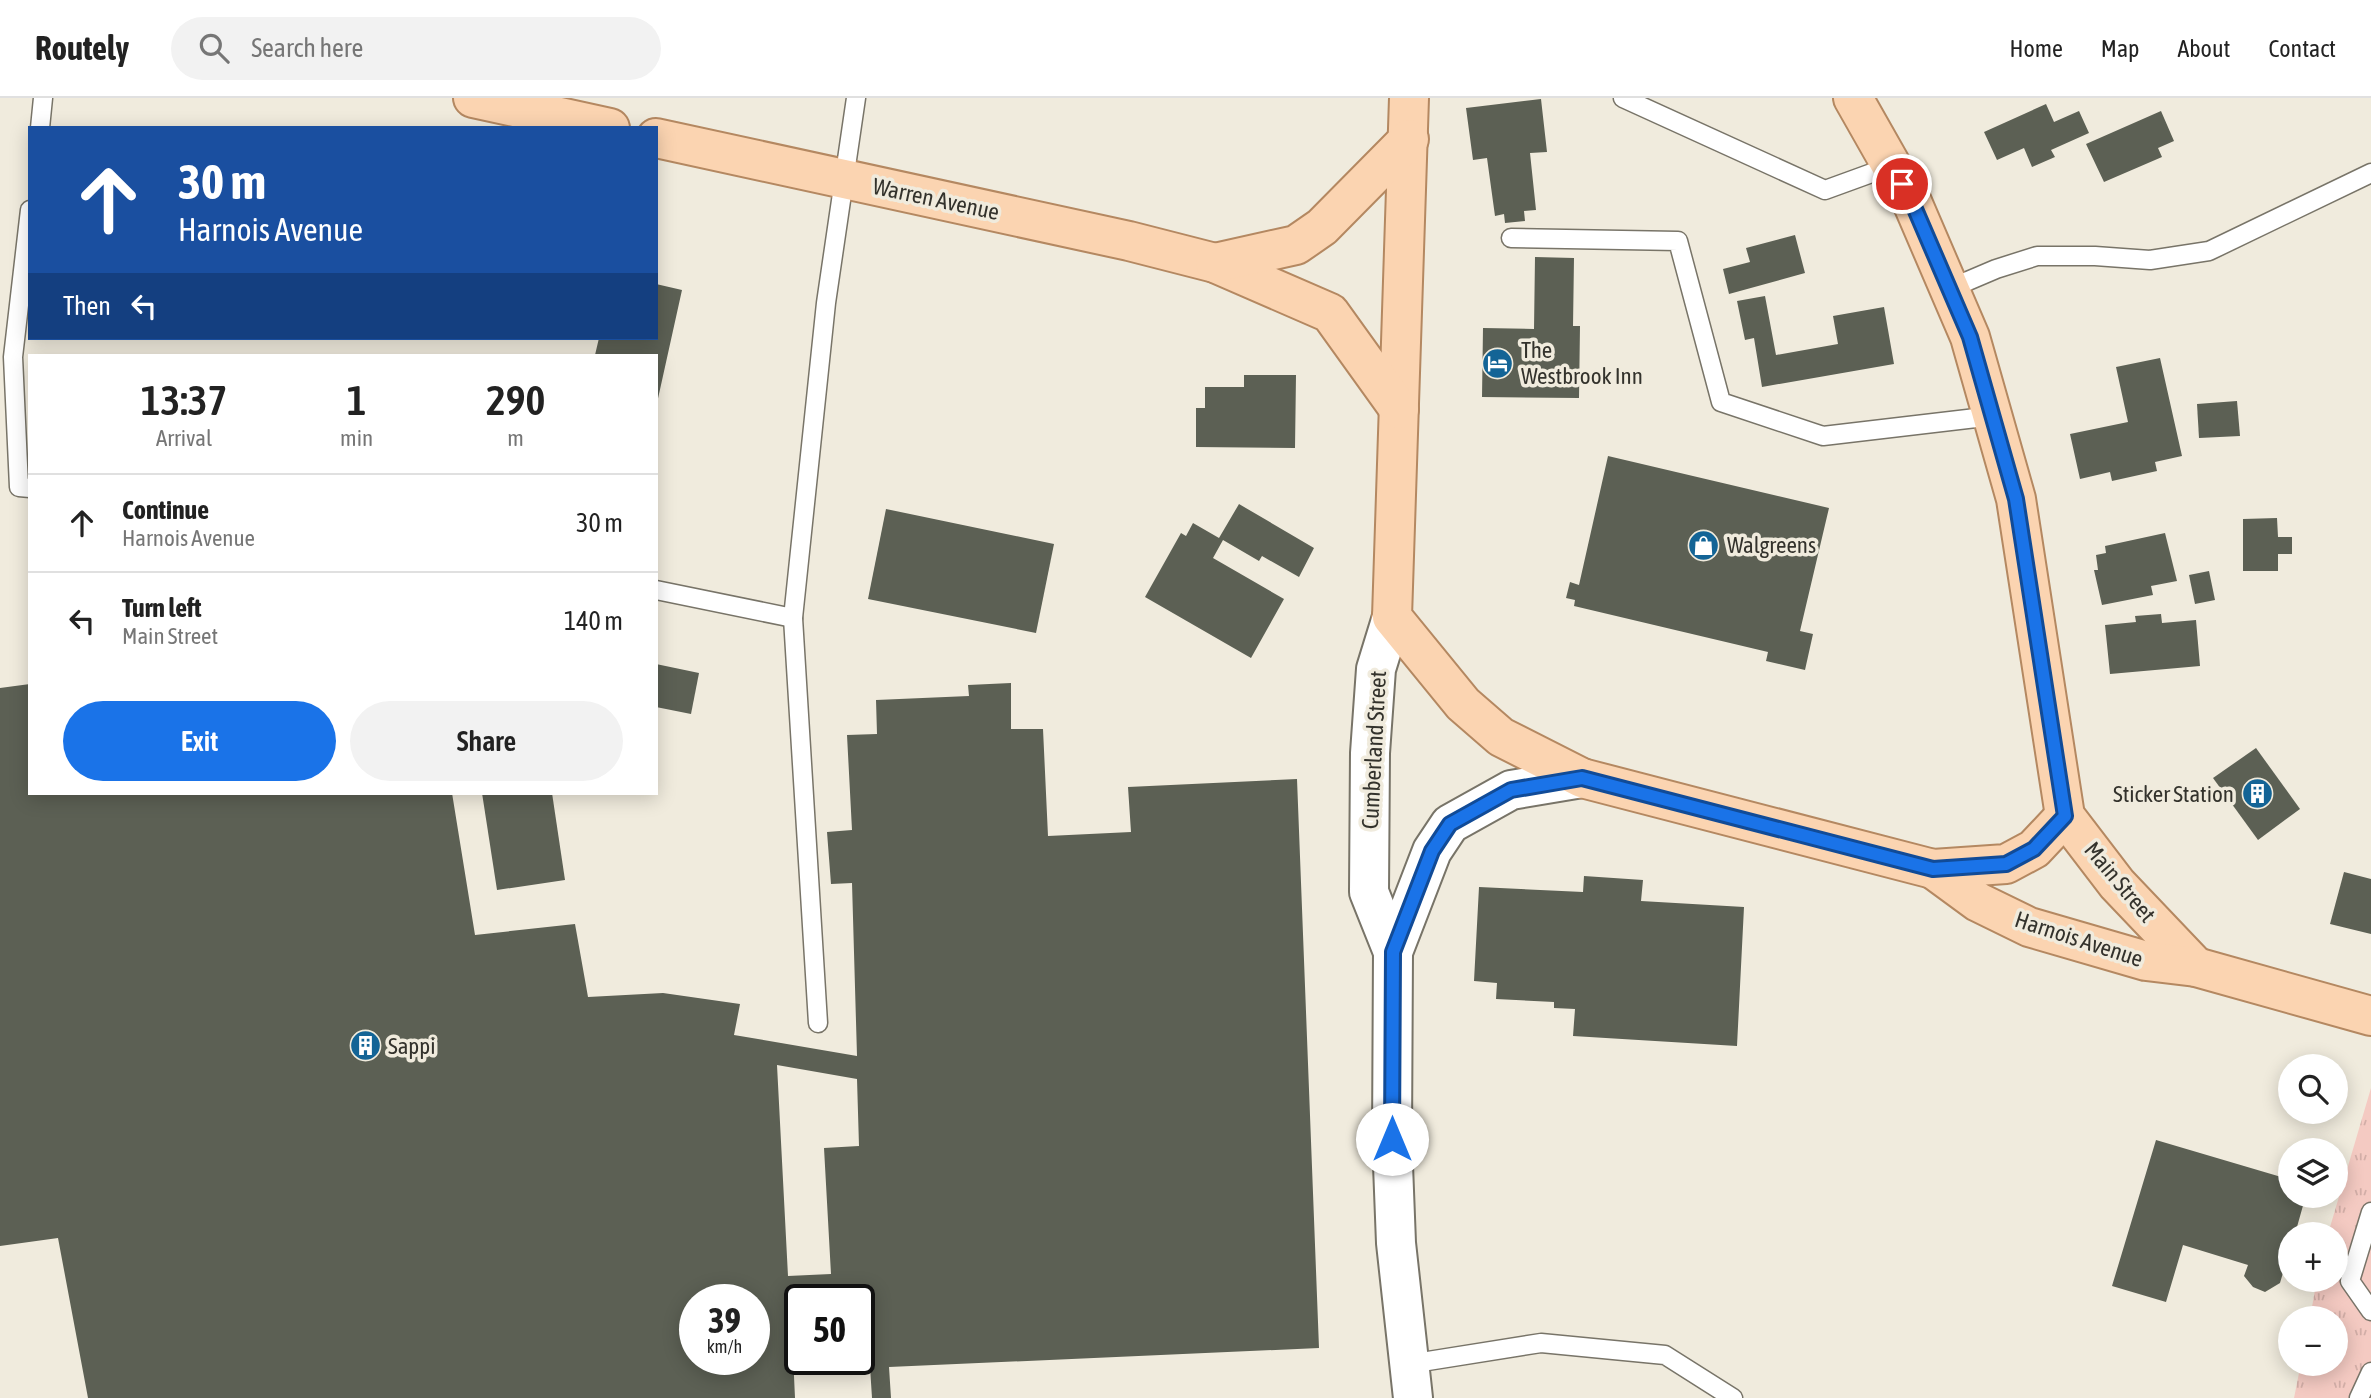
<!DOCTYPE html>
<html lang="en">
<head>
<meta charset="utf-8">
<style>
	:root { --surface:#fff; --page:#f2f2f2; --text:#222; --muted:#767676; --line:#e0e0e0; --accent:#1a73e8 }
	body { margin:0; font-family:"Asap Condensed",sans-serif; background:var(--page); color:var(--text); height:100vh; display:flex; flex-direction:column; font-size:26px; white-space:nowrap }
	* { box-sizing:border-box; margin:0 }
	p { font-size:23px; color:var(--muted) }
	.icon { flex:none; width:38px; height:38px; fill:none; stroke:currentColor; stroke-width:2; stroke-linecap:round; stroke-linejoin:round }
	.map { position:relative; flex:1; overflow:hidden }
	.panel { position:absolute; left:28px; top:256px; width:630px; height:441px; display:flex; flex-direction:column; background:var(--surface); border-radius:0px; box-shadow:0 4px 18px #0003 }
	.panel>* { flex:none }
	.banner { position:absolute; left:28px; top:28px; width:630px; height:214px; border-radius:0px; box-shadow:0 4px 18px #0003; background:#1a4fa0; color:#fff; overflow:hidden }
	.controls { position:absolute; left:2278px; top:956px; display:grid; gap:14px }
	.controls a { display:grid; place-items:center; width:70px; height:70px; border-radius:50%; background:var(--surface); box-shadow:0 4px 18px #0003; font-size:35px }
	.speed { position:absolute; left:679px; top:1186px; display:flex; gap:14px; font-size:35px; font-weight:700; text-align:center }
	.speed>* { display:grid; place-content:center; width:91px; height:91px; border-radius:50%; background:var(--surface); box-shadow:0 4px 18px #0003; line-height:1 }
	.speed small { font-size:18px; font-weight:400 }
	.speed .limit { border:4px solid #111; border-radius:10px; background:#fff; color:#111 }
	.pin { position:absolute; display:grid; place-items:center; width:60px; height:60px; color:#fff; margin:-30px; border:4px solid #fff; border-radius:50%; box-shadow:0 2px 7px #0007 }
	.me { position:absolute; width:77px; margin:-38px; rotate:0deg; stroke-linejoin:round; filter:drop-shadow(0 0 5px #0008) }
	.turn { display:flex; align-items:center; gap:24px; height:147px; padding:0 35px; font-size:32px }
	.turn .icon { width:91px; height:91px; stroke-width:2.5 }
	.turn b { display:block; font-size:49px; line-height:60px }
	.then { display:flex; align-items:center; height:66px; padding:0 35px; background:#0003; gap:14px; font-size:26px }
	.eta { display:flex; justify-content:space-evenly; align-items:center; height:119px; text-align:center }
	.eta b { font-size:42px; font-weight:600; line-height:49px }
	.cta { display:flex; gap:14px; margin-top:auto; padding:14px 35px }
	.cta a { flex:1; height:80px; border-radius:42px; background:var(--accent); color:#fff; font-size:28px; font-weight:600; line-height:80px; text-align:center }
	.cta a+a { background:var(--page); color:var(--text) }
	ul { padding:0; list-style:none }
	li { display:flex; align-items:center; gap:21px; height:98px; padding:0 35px; border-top:2px solid var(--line) }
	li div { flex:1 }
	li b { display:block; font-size:26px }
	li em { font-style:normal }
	header { display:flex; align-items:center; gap:42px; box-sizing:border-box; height:98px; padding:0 35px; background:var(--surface); border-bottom:2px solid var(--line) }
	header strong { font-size:33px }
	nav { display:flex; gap:38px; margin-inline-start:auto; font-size:24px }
	.search { width:490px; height:63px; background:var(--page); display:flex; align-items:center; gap:18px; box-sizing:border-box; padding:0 24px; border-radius:38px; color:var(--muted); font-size:26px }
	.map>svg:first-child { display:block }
	.park { fill:url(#park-tufts) }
	.building { fill:#5c6054; fill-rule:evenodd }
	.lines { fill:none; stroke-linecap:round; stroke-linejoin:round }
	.lane-casing { stroke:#787468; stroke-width:21 }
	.secondary-casing { stroke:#787468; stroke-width:42 }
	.primary-casing { stroke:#b48861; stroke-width:42 }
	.lane { stroke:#fff; stroke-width:18 }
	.secondary { stroke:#fff; stroke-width:38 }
	.primary { stroke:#fbd4b1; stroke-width:38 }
	.route-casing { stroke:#114b97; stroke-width:18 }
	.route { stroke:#1a73e8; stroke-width:12 }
	.labels { text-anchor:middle; stroke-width:7; stroke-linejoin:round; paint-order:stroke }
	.street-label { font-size:23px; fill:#33322c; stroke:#f0ebdd }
	.poi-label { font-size:23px; fill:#33322c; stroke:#f0ebdd; text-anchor:start }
</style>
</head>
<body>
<header>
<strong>Routely</strong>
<div class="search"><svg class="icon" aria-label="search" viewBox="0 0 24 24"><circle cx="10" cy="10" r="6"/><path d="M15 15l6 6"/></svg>Search here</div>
<nav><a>Home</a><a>Map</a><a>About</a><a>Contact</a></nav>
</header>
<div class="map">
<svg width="2371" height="1300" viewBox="0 0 2371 1300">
	<defs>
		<pattern id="park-tufts" width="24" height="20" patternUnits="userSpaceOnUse" patternTransform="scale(1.75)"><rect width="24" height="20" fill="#f4cac2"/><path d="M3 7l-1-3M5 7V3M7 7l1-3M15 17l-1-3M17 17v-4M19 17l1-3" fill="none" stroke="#d2aea7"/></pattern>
	</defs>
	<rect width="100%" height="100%" fill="#f0ebdd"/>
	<!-- park -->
	<polygon class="park" points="2371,990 2371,1300 2294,1300 2301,1265 2336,1265 2336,1220 2310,1220 2317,1181 2336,1181 2336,1136 2328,1136"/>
	<!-- building -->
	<g class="building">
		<polygon points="1541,1 1547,54 1530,55 1536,112 1524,113 1525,123 1505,125 1504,116 1495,118 1487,60 1473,62 1466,10"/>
		<polygon points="2046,6 2054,24 2079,13 2089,35 2051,52 2055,59 2032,69 2024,50 1997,62 1984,34"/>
		<polygon points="2161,13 2174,43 2158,50 2162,59 2104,84 2086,46"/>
		<polygon points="1795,137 1805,175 1729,196 1723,171 1750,164 1746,150"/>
		<polygon points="1535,159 1574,160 1573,228 1580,228 1579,300 1482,299 1483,230 1534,231"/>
		<polygon points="656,186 682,192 657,305 656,257 595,257 599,240 656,240"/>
		<polygon points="1765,198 1776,257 1838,246 1833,218 1884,209 1894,266 1762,289 1754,240 1745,242 1737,203"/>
		<polygon points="2160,260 2182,358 2155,364 2157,373 2112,383 2110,374 2080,381 2070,336 2128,324 2116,269"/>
		<polygon points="1244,277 1296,277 1295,350 1196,349 1196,310 1205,310 1205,289 1244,289"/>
		<polygon points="2237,303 2240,338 2199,340 2197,306"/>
		<polygon points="1608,358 1829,410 1800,533 1813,536 1805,572 1766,563 1768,554 1574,508 1575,502 1566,500 1570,484 1579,487"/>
		<polygon points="1239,406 1314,450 1299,479 1262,458 1259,463 1223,442 1213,460 1284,501 1251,560 1145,499 1181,435 1186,438 1193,425 1219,440"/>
		<polygon points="886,411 1054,446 1036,535 868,501"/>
		<polygon points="2277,420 2278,439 2292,439 2292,456 2278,456 2278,473 2243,473 2243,421"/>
		<polygon points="2165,435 2177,483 2151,488 2153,497 2102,507 2094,472 2098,472 2096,457 2106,455 2105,448"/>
		<polygon points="2209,473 2215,502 2195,506 2189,477"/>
		<polygon points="2161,516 2162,525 2196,522 2200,568 2110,576 2105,527 2136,524 2135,518"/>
		<polygon points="656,566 699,575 691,616 656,609"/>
		<path d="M 1011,585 L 1011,631 L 1043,631 L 1048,738 L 1131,734 L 1128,689 L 1297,681 L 1319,1250 L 889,1269 L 891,1300 L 872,1300 L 867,1221 L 859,1221 L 859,1202 L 832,1202 L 832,1189 L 790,1191 L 795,1300 L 88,1300 L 58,1140 L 0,1148 L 0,590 L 30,586 L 30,695 L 452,695 L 475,837 L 575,826 L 588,899 L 663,895 L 740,906 L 734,937 L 857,958 L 852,785 L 831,786 L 827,734 L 852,732 L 847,637 L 877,636 L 876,602 L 969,598 L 968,587 ZM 777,967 L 857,981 L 859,1048 L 824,1050 L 831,1176 L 788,1178 ZM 695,1202 L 754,1202 L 754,1262 L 695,1262 Z"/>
		<polygon points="2256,650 2300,711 2258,742 2213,680"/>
		<polygon points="482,695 552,695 565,782 497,792"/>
		<polygon points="2344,774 2371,781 2371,836 2330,826"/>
		<polygon points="1584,778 1643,782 1641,803 1744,809 1737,948 1573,938 1575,911 1554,910 1554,904 1496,901 1497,885 1474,883 1479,789 1583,794"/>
		<polygon points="2156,1042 2291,1082 2291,1097 2306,1097 2295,1136 2291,1136 2291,1148 2280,1185 2265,1194 2253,1189 2244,1178 2248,1167 2183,1147 2166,1204 2112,1188"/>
	</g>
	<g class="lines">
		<defs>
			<g id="lane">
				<polyline points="1623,0 1825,92 1891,68"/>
				<polyline points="40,30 43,0"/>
				<polyline points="30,112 13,259 19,389 30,390"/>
				<polyline points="1511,140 1678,143 1721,304 1823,338 1993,318"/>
				<polyline points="1949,191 1996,171 2037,158 2095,158 2150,162 2209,153 2371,75"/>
				<polyline points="656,492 793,520"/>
				<polyline points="818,925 793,520 826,205 856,0"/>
				<polyline points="2371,1114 2350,1183 2371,1213"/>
				<polyline points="1409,1266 1541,1245 1665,1257 1733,1300"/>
				<polyline points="2359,1300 2371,1274"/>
			</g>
			<g id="secondary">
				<polyline points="1392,519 1376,571 1370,655 1369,794 1393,854 1392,1041 1396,1145 1413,1300"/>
				<polyline points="1393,854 1432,753 1450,726 1511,692 1582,680"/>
			</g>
			<g id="primary">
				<polyline points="473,0 610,30"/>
				<polyline points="1409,0 1392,519 1463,606 1501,639 1582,680 1933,771 2006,766 2034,751 2065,718"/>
				<polyline points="1853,0 1912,104 1970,239 2016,401 2065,718 2117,786 2196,869"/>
				<polyline points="656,40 1129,143 1215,165 1330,215 1399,311"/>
				<polyline points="1215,165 1296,147 1322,129 1409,41"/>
				<polyline points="1933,771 1978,804 2029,829 2146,863 2196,869 2371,918"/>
			</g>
		</defs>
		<!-- lane casing -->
		<use href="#lane" class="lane-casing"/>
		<!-- secondary casing -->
		<use href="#secondary" class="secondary-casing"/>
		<!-- primary casing -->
		<use href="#primary" class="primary-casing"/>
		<!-- lane -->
		<use href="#lane" class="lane"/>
		<!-- secondary -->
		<use href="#secondary" class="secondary"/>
		<!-- primary -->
		<use href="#primary" class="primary"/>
	</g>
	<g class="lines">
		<defs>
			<polyline id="route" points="1392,1041 1393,854 1432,753 1450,726 1511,692 1582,680 1933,771 2006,766 2034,751 2065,718 2016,401 1970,239 1912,104 1902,86"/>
		</defs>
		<!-- route casing -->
		<use href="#route" class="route-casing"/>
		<!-- route -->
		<use href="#route" class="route"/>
	</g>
	<!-- icons -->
	<defs>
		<symbol id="hotel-disc" viewBox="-11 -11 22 22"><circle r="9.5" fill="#136496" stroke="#f0ebdd"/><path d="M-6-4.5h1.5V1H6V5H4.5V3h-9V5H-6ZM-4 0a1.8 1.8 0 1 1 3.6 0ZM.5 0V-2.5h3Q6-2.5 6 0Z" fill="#fff"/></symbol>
		<symbol id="shop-disc" viewBox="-11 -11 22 22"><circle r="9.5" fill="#136496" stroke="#f0ebdd"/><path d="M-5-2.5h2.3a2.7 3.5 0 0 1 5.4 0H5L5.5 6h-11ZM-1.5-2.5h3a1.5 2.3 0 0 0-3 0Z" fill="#fff"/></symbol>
		<symbol id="building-disc" viewBox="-11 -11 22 22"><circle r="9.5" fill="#136496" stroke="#f0ebdd"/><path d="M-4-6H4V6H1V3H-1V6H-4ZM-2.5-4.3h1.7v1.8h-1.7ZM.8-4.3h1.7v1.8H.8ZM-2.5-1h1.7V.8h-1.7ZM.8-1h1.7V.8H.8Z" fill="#fff"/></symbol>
	</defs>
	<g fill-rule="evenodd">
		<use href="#hotel-disc" x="1480" y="248" width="35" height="35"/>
		<use href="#shop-disc" x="1686" y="430" width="35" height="35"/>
		<use href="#building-disc" x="2240" y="678" width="35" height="35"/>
		<use href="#building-disc" x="348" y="930" width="35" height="35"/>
	</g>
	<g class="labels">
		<!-- street labels -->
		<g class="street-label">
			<text transform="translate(936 101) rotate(12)" y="8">Warren Avenue</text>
			<text transform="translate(1374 652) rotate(-87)" y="8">Cumberland Street</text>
			<text transform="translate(2120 784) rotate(50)" y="8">Main Street</text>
			<text transform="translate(2079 841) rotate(18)" y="8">Harnois Avenue</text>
		</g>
		<!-- poi labels -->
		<g class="poi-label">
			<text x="1521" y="260">The<tspan x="1521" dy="26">Westbrook Inn</tspan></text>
			<text x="1727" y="455">Walgreens</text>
			<text x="2234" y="704" text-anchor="end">Sticker Station</text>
			<text x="388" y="956">Sappi</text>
		</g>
	</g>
</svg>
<div class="controls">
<a><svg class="icon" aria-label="search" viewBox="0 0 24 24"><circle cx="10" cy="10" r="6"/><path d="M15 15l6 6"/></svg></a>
<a><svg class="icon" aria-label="layers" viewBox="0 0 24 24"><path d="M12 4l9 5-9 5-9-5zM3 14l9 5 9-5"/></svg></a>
<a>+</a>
<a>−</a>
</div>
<div class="speed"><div>39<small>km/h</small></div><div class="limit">50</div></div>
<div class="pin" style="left:1902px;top:86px;background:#d93025"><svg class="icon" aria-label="arrive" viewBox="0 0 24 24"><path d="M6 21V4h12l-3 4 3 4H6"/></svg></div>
<svg class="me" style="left:1392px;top:1041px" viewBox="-20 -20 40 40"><circle r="19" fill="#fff"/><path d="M0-13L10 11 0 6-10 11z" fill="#1a73e8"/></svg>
<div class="banner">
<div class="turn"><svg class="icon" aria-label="ahead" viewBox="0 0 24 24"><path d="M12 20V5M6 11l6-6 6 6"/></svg><div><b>30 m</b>Harnois Avenue</div></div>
<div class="then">Then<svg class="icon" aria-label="left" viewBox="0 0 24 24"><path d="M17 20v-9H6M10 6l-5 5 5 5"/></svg></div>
</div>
<section class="panel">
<div class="eta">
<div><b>13:37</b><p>Arrival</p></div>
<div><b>1</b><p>min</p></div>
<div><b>290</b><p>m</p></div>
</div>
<ul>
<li><svg class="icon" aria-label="ahead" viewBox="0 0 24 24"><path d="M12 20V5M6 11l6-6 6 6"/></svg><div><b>Continue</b><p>Harnois Avenue</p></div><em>30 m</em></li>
<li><svg class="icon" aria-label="left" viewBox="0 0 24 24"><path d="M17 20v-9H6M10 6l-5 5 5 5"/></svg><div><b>Turn left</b><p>Main Street</p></div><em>140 m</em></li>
</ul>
<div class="cta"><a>Exit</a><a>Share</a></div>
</section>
</div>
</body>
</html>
